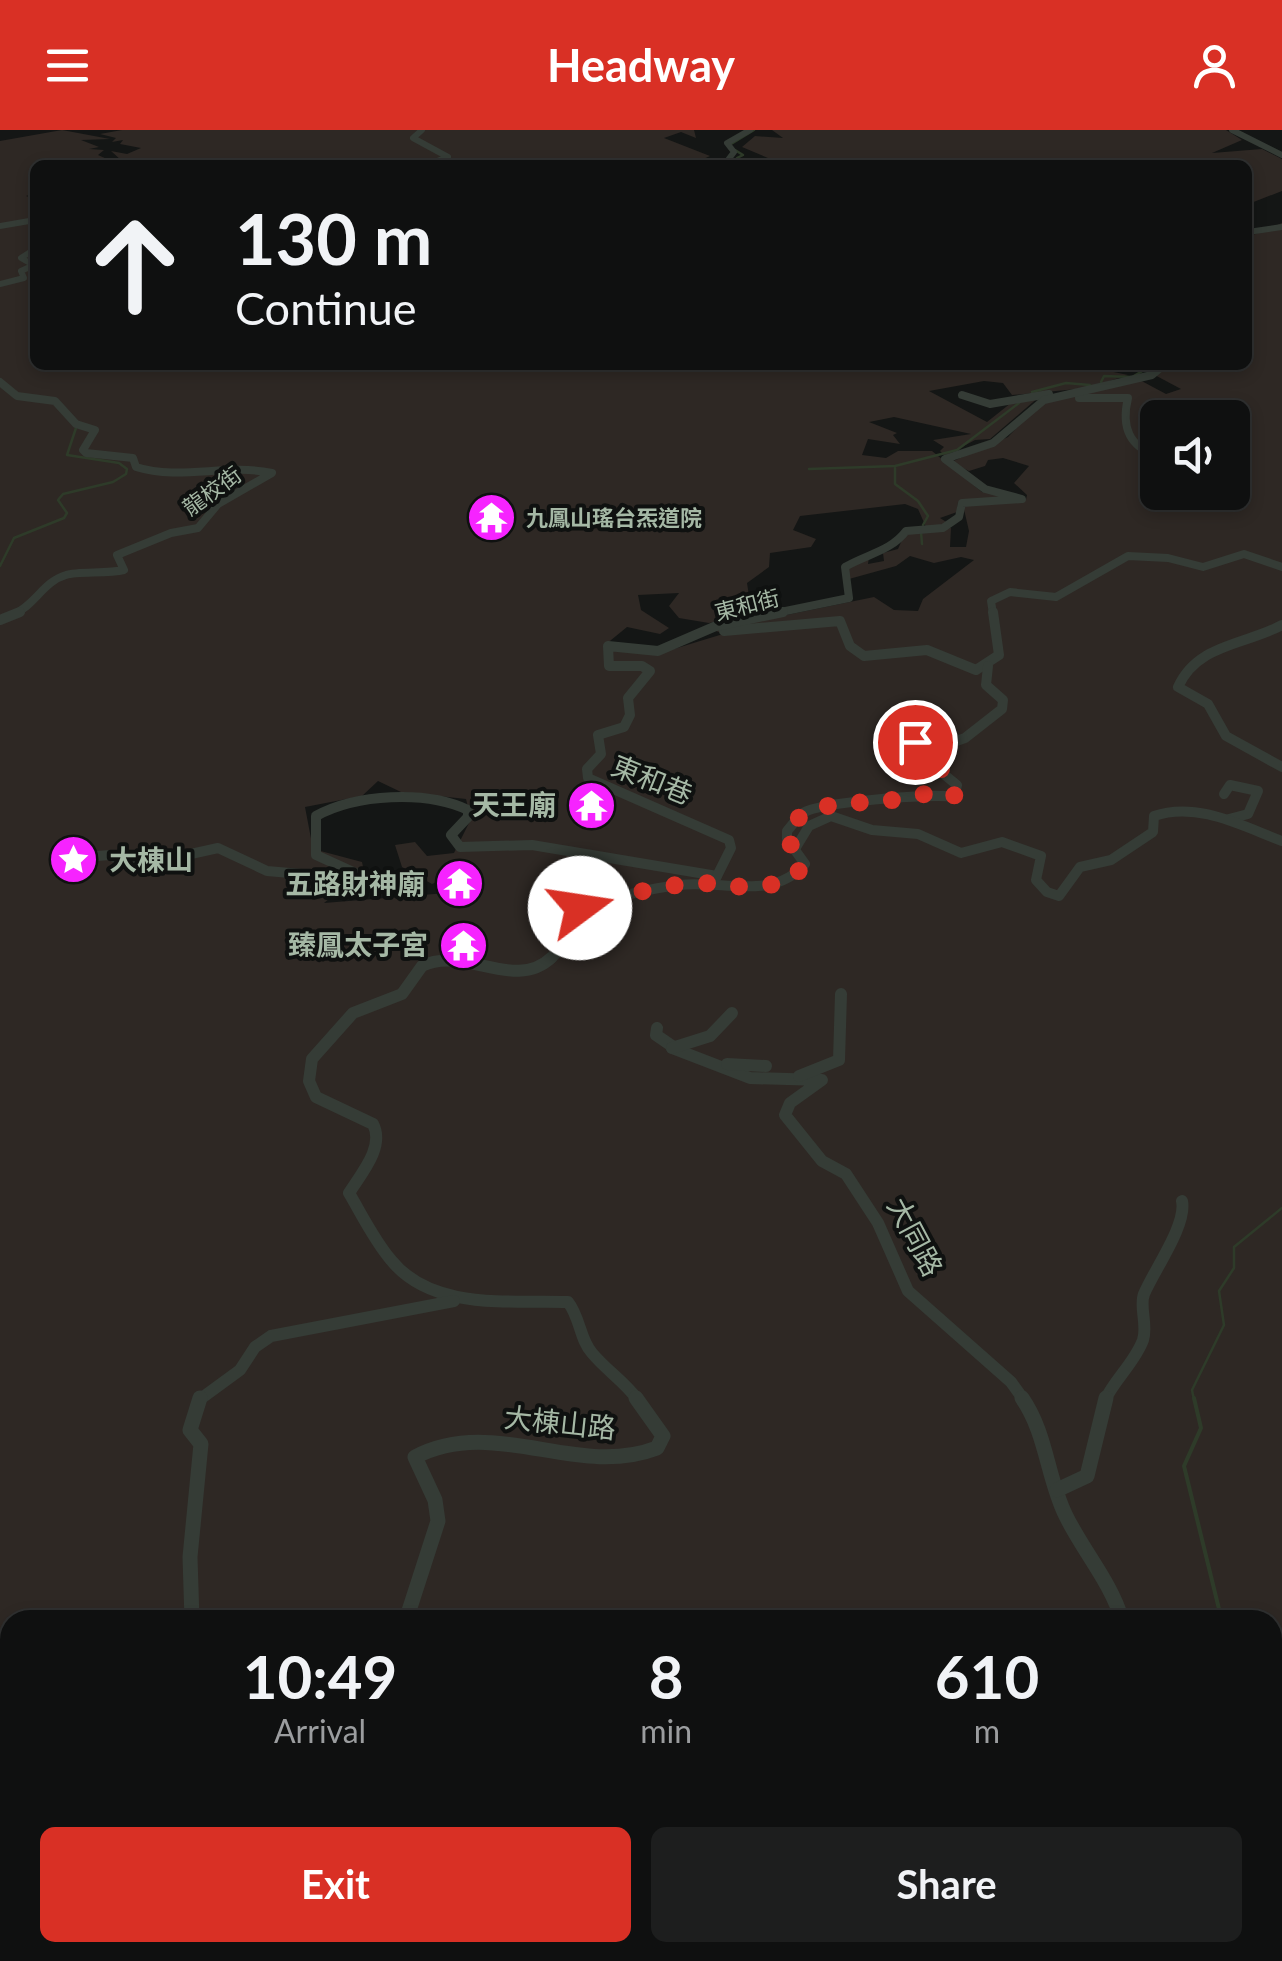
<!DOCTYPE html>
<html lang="en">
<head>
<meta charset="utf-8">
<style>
	:root { --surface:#0f1010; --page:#1d1e1e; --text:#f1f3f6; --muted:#9b9d9f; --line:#2f3030; --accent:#d93025 }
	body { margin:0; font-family:Lato,"Noto Sans TC",sans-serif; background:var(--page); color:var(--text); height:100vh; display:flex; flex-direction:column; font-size:38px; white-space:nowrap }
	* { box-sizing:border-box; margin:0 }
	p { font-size:32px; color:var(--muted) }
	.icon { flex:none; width:55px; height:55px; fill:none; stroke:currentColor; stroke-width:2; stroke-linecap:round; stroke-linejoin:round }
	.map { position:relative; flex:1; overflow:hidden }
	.sheet { position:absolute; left:0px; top:1480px; width:1282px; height:352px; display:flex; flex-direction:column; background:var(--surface); border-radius:30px 30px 0 0; box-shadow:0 5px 15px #0003,0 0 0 2px var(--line) }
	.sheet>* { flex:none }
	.top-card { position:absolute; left:30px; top:30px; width:1222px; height:210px; border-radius:15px; box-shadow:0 5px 15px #0003,0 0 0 2px var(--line); background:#0f1010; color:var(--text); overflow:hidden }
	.fabs { position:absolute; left:1140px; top:270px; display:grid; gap:20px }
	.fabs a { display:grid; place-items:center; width:110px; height:110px; border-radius:15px; background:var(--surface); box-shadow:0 5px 15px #0003,0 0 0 2px var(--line); font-size:50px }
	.pin { position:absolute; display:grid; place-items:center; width:85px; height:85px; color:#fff; margin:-42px; border:5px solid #fff; border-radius:50%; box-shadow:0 2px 10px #0007 }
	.me { position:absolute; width:110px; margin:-55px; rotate:76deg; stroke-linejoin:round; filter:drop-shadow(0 0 8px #0008) }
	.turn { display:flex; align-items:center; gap:35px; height:210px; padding:0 40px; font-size:45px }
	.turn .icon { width:130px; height:130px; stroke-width:2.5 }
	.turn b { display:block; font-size:70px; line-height:85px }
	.eta { display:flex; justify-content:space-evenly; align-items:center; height:170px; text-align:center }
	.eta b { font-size:60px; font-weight:700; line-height:70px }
	.primary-button { display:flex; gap:20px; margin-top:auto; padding:20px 40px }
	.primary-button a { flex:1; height:115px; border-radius:15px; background:var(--accent); color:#fff; font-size:40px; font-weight:700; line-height:115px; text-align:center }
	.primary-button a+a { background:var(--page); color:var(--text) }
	header { display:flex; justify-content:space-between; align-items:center; height:130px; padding:0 40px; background:var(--accent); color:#fff; font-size:45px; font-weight:700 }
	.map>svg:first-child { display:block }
	.green { fill:#2e2824; fill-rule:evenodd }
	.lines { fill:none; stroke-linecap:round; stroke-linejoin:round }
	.stream-far1 { stroke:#2e3b29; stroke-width:2.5 }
	.stream { stroke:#2e3b29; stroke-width:4 }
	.minor-far4 { stroke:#353c36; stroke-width:6 }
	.minor-far3 { stroke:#353c36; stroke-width:8 }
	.minor-far2 { stroke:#353c36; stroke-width:10 }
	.minor-far1 { stroke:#353c36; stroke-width:12 }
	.minor { stroke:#353c36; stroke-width:15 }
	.route { stroke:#d93025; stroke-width:18; stroke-dasharray:0 32.4 }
	.labels { text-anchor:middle; stroke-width:8; stroke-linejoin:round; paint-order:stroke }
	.far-street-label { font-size:22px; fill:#a5b8a5; stroke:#0f1110 }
	.far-poi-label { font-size:22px; font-weight:bold; fill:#a5b8a5; stroke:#0f1110; text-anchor:start }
	.street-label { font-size:28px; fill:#a5b8a5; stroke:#0f1110 }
	.poi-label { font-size:28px; font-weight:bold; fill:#a5b8a5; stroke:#0f1110; text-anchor:end }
</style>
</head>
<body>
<header><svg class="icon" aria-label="menu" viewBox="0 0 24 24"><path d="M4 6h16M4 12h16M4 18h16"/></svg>Headway<svg class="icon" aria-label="person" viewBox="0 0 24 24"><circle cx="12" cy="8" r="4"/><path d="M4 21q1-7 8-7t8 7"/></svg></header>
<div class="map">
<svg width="1282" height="1831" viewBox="0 0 1282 1831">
	<rect width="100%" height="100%" fill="#141615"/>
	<!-- green -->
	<g class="green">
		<path d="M 62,0 L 110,9 L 81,10 L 99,17 L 89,19 L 104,20 L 98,25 L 109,30 L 88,35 L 35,35 L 35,63 L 26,66 L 35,69 L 35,235 L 1108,235 L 1104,240 L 1128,245 L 1088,258 L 1012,265 L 1003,253 L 984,251 L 929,261 L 987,292 L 1016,269 L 1040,266 L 990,309 L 975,310 L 945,326 L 940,321 L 944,317 L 933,310 L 971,304 L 894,287 L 869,292 L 897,303 L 893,305 L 900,314 L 868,309 L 862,325 L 886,328 L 898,321 L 932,321 L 982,362 L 1012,366 L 958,372 L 957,382 L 940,388 L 951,395 L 926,397 L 918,379 L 905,374 L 800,386 L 793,400 L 816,409 L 811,417 L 770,423 L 769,437 L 747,453 L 752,485 L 709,493 L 679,488 L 669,476 L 679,463 L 638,465 L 641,480 L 669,498 L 660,504 L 627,497 L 605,515 L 664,522 L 723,504 L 714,500 L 874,467 L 894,480 L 918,481 L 923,469 L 974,430 L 961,427 L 934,433 L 910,426 L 896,436 L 849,449 L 849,439 L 869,427 L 868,434 L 884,431 L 883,423 L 898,419 L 905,403 L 951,398 L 950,417 L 966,417 L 969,401 L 963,375 L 1026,370 L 1027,365 L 1014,353 L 1029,336 L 1003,328 L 988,330 L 985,336 L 969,341 L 951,332 L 1008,307 L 1041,272 L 1136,248 L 1166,264 L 1181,259 L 1151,243 L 1159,235 L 1248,235 L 1248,107 L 1282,93 L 1282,1831 L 569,1831 L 553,1823 L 1272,1822 L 1272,1490 L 10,1490 L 10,1822 L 550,1823 L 541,1831 L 0,1831 L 0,11 ZM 1158,288 L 1232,288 L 1232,362 L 1158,362 ZM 378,651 L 401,662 L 466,669 L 471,689 L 454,723 L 427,726 L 415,712 L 395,715 L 402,737 L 432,754 L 475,735 L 459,762 L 324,773 L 346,755 L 278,745 L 364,742 L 362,732 L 313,719 L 305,677 L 362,666 Z"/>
		<polygon points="122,0 694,0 696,8 681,2 664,8 710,26 690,35 108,35 121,30 111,21 127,24 141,18 120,14 123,10 112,12 116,8 100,4"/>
		<polygon points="772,0 1226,0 1242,10 1212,23 1262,19 1282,29 1282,61 1251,73 1248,80 1248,35 820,35 843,32 775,31 742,17 755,6 783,8"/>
	</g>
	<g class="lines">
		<!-- stream-far1 -->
		<g class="stream-far1">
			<polyline points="731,14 754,0"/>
			<polyline points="735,20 743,25 737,28"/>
			<polyline points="706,35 724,30"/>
			<polyline points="1101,252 1104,246 1132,247 1153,235"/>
			<polyline points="1032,262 1066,253 1090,255"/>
			<polyline points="895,338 895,354 918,371 928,386 923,395"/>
			<polyline points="809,339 895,336 957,320 1019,273"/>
			<polyline points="921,402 922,414"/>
			<polyline points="0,436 14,408 64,388 67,383 58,370 63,364 113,352 126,344 127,339 119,333 67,325 76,298"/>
			<polyline points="1194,1270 1192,1260 1224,1195 1219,1161 1234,1138 1234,1117 1282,1078"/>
		</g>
		<!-- stream -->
		<g class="stream">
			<polyline points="1194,1268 1201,1298 1184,1336 1219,1479 1216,1490"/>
			<polyline points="1089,1822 1089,1831"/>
		</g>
		<!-- minor-far4 -->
		<g class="minor-far4">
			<polyline points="422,0 413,8 448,27 426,35"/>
			<polyline points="750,0 727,13 734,22 728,30 757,35"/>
			<polyline points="1232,0 1282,25"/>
			<polyline points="0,96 35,90"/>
			<polyline points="1248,102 1282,97"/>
			<polyline points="35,119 21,128 35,136"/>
			<polyline points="0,154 24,148 21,141 34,135"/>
		</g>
		<!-- minor-far3 -->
		<g class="minor-far3">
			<path d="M 0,252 L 17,266 L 55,271 L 76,294 L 95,300 L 83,320 L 86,323 L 133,328 L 136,337 C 181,351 226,333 272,343 L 218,374 L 198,398 L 171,403 L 117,425 L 124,440 C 107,444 78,441 66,445 C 44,451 34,476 14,484"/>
			<polyline points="962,265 990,274 1049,264"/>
			<path d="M 1079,268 L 1128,268 C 1121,297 1129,317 1158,326"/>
			<path d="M 771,484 L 849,468 L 845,437 C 867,424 891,421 906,401 L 943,398 L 959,387 L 962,373 L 1022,369 L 985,359 L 945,329 L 993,313 L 1044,270 L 1152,245 L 1164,235"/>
			<polyline points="993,484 991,471 1010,462 1056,467 1128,426 1168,428 1203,437 1244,424 1282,437"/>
		</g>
		<!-- minor-far2 -->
		<g class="minor-far2">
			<polyline points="0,490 20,482"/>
			<path d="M 1282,495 C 1245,515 1197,514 1178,557 L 1208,574 L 1226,606 L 1282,637"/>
			<polyline points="724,501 840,491 850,516 864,526 927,520 976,540 999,525 993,482"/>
			<polyline points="1224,664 1230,655 1258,661 1248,684 1229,689"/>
			<path d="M 795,719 L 809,696 L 831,686 L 872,700 L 918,704 L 961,723 L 1002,712 L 1041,726 L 1036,750 L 1047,762 L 1059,766 L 1080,737 L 1111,730 L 1153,702 L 1154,686 C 1197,671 1242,696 1282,711"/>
			<path d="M 97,726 L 110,725 L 132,737 L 218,718 L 267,741 L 359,749 L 362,746 L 316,725 L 316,686 C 356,664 426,660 468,680 L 468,687 L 451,705 L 460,717 L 532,715 L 717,746"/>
			<polyline points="713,754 731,718 729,710 588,648 587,639 601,624 598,605 624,597 630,585 628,568 650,541 642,536 609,536 608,516 658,521 716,496 783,482"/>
			<polyline points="445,830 457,830"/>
			<path d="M 550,830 L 564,816 L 580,778 C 612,768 646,759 679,755 C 723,750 773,771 805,734 L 787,709 L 787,701 C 792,696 797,687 803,683 C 820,672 933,663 954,667 L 957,655 L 924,628 L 912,600 L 948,614 L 965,608 L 1002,579 L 1003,570 L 986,555 L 988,536"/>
		</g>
		<!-- minor-far1 -->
		<g class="minor-far1">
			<path d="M 552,827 C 515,863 464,815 422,836 L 402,864 L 353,883 L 312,929 L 309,951 L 316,967 L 373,994 C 385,1017 361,1044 349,1063 C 362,1085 374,1110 391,1130 C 432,1181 510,1170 568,1172 C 580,1187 580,1210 592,1223 C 607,1241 624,1251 638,1270"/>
			<polyline points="657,898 656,905 675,918"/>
			<polyline points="672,918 750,948 822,950 790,973 785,985 822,1031 846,1044 878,1093 908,1161 1011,1252 1024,1270"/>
			<polyline points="672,918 710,906 732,883"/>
			<polyline points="727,934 766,936"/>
			<polyline points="799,946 839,930 841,864"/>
			<polyline points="199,1270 240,1240 255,1217 271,1206 454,1171"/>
			<path d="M 1105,1270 C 1115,1249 1135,1232 1143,1210 C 1148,1195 1139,1177 1144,1164 C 1154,1140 1187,1095 1182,1071"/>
		</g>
		<!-- minor -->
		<g class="minor">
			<path d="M 1022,1268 C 1047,1304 1047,1348 1066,1386 C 1083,1421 1111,1452 1122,1490"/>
			<polyline points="1057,1360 1087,1346 1106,1268"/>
			<polyline points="192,1490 190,1427 201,1314 190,1300 200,1268"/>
			<path d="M 406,1490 L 438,1391 L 435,1370 L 415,1327 C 494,1285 576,1349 657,1318 L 663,1306 L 636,1268"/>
			<polyline points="0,1604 10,1604"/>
			<polyline points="498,1822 500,1831"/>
			<polyline points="1147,1822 1150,1831"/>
		</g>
	</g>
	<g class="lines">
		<!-- route -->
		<path class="route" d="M 580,778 C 613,768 680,749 713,754 C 740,758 764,758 792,750 L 804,734 L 787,709 L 787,701 L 804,682 L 843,672 L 876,673 L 930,663 L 954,667 L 956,655 C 944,637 926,632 915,612"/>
	</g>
	<!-- icons -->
	<defs>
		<symbol id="temple-disc" viewBox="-11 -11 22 22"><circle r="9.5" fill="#f623ff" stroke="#0f1110"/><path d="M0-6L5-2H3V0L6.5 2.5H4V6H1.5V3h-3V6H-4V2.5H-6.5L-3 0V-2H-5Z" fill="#fff"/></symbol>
		<symbol id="sight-disc" viewBox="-11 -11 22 22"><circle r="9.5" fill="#f623ff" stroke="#0f1110"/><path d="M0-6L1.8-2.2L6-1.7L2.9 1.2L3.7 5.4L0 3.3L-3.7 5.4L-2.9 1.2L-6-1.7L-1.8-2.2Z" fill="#fff"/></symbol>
	</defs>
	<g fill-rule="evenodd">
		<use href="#temple-disc" x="464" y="360" width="55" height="55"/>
		<use href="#temple-disc" x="564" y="648" width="55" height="55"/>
		<use href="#sight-disc" x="46" y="702" width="55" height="55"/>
		<use href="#temple-disc" x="432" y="726" width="55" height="55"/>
		<use href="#temple-disc" x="436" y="788" width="55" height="55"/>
	</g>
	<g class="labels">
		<!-- far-street labels -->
		<g class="far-street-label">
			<text transform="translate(212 361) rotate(-36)" y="8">龍校街</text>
			<text transform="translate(747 475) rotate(-14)" y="8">東和街</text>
		</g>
		<!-- far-poi labels -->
		<g class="far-poi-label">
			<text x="526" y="396">九鳳山瑤台炁道院</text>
		</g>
		<!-- street labels -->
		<g class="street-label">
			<text transform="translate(652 650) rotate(22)" y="10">東和巷</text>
			<text transform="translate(915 1107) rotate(62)" y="10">大同路</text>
			<text transform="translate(560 1293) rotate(6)" y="10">大棟山路</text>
		</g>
		<!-- poi labels -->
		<g class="poi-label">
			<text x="556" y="685">天王廟</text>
			<text x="109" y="740" text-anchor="start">大棟山</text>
			<text x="425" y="764">五路財神廟</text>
			<text x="428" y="825">臻鳳太子宮</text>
		</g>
	</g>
</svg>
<div class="fabs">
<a><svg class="icon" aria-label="sound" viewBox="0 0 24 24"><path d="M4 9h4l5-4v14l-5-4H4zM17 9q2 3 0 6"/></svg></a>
</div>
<div class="pin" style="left:915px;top:612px;background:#d93025"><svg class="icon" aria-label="arrive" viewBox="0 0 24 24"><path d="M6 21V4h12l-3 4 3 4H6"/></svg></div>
<svg class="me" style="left:580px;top:778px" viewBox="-20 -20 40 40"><circle r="19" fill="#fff"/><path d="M0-13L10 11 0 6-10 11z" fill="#d93025"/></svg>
<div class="top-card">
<div class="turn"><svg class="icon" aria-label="ahead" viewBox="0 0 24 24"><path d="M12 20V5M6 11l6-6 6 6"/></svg><div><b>130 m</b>Continue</div></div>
</div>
<section class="sheet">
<div class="eta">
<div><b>10:49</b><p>Arrival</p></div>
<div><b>8</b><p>min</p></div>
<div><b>610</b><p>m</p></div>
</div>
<div class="primary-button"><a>Exit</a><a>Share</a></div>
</section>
</div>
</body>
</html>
